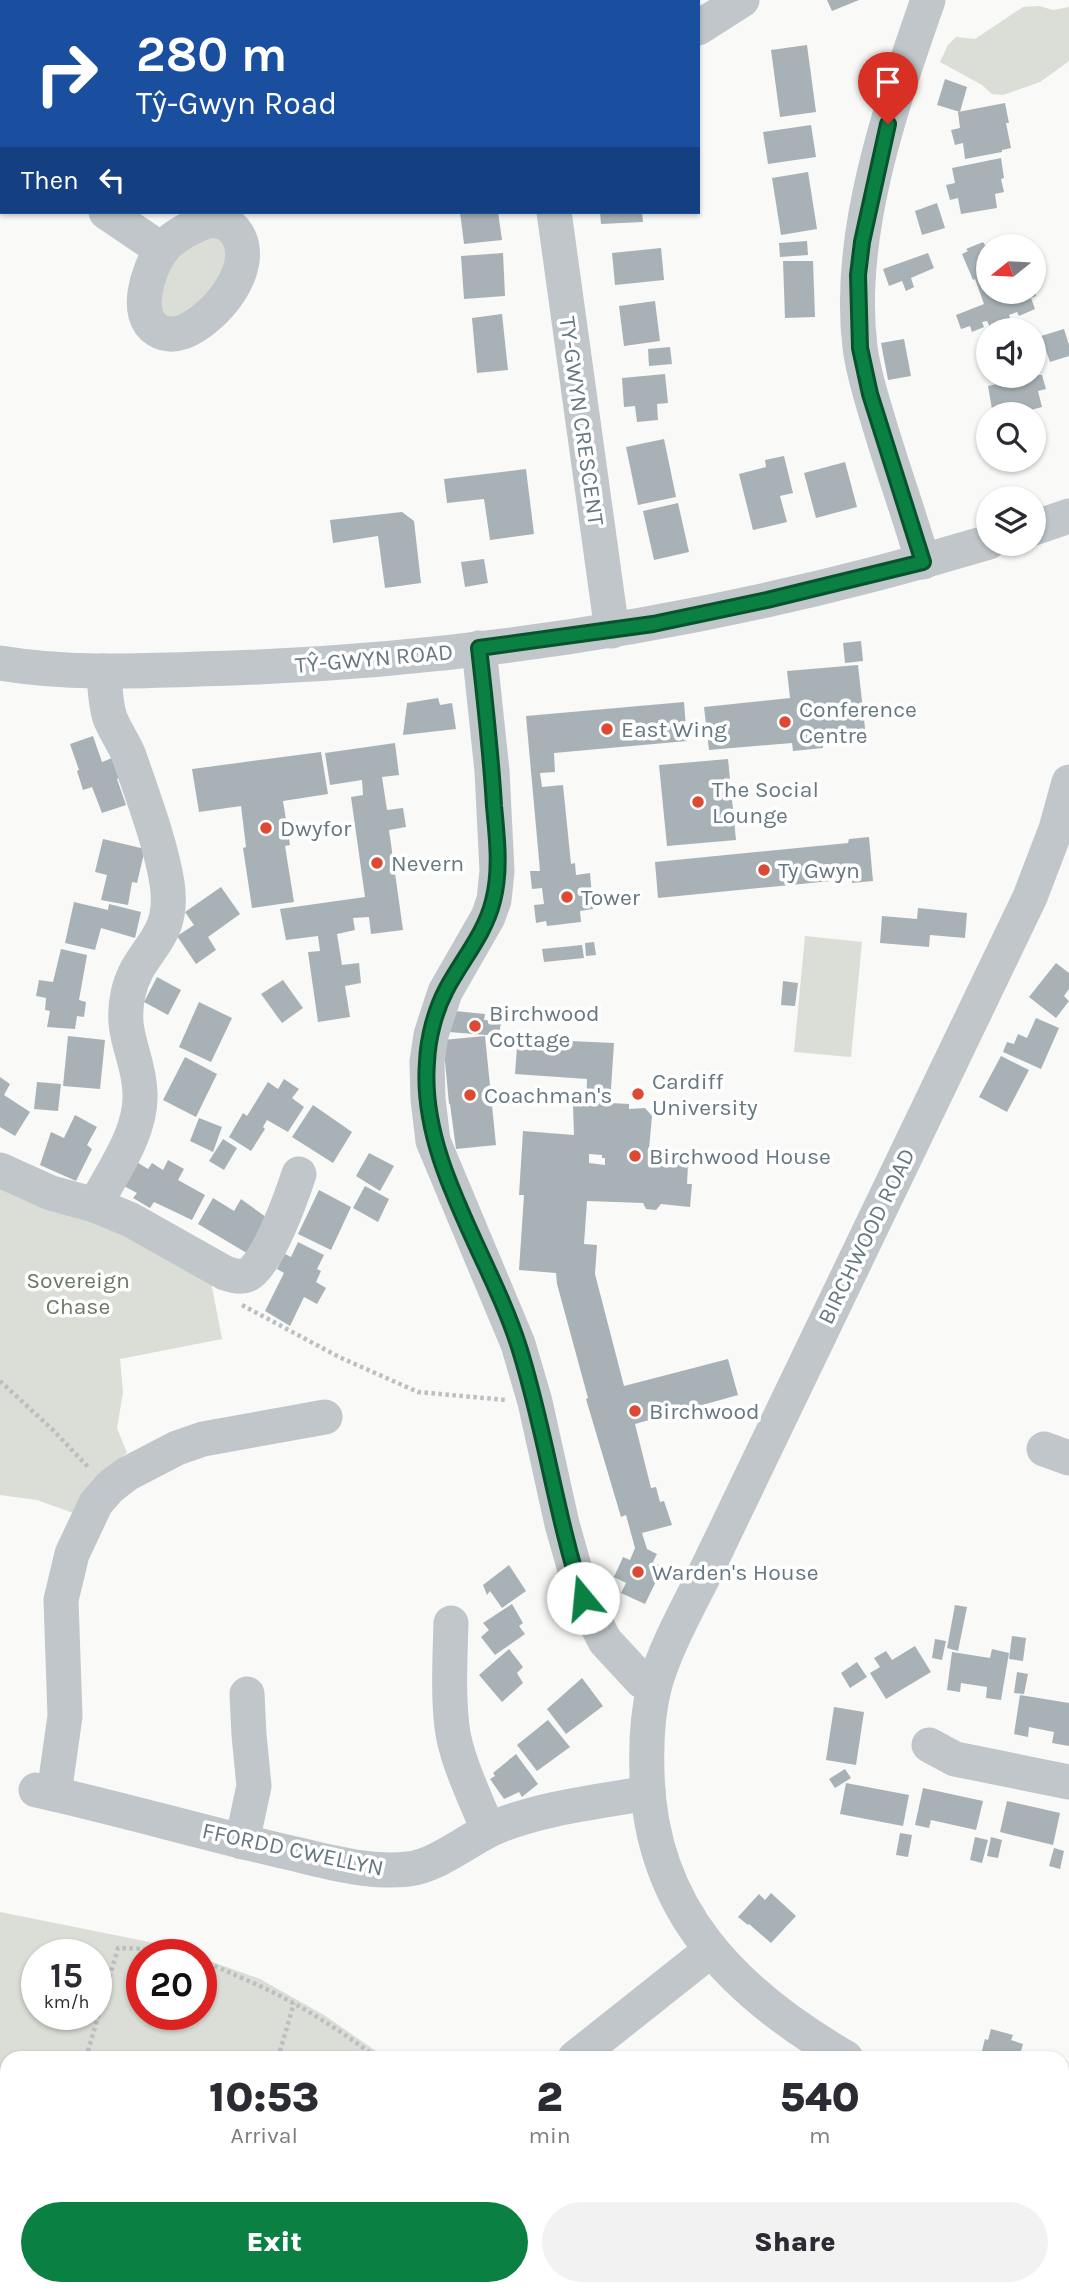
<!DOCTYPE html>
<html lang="en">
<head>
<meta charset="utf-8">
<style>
	:root { --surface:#fff; --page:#f2f2f3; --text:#2b2b33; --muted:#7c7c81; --accent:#0b8043 }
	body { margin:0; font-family:Karla,sans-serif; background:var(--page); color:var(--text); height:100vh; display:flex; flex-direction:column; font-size:26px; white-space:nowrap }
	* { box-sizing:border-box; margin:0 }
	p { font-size:23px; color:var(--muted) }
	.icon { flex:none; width:38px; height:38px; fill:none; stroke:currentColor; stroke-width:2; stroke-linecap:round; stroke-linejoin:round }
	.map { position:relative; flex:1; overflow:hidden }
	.sheet { position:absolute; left:0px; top:2051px; width:1069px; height:245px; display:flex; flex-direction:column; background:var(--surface); border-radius:21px 21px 0 0; box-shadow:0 2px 5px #0004 }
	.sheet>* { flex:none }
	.top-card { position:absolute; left:0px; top:0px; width:700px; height:214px; box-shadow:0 2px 5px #0004; background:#1a4fa0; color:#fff; overflow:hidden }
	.needle { width:46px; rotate:252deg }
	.controls { position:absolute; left:976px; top:234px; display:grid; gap:14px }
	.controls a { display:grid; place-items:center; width:70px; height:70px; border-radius:50%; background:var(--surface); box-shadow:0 2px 5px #0004; font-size:35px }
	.speed { position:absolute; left:21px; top:1939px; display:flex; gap:14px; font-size:35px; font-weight:700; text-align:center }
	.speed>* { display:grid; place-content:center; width:91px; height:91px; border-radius:50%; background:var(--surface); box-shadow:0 2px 5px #0004; line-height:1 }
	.speed small { font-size:18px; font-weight:400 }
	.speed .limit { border:10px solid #d22; background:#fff; color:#111 }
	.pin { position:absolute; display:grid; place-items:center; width:60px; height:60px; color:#fff; margin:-72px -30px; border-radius:50% 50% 50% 0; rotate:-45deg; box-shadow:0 0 7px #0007 }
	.pin .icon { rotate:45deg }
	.me { position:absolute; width:77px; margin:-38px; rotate:343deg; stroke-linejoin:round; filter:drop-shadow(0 0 5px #0008) }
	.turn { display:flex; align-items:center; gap:24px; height:147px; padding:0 21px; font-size:32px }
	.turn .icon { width:91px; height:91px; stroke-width:2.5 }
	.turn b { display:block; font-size:49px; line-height:60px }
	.then { display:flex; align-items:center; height:66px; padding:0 21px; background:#0003; gap:14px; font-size:26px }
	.eta { display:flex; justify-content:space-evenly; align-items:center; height:119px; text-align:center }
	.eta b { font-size:42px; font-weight:800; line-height:49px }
	.cta { display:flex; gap:14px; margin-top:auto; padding:14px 21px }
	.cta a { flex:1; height:80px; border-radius:42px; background:var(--accent); color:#fff; font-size:28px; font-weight:800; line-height:80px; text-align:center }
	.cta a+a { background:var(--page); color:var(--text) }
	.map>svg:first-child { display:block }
	.green { fill:#daded6; fill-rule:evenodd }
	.building { fill:#a8b2b6; fill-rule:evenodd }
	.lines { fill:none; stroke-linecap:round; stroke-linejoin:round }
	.path { stroke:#bbbfc1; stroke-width:4.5; stroke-dasharray:3.5 3.5; stroke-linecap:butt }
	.minor { stroke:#c0c6c9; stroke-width:35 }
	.route-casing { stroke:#07532c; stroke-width:18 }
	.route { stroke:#0b8043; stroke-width:12 }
	.poi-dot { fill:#dc4a34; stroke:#fff; stroke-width:2.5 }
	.labels { text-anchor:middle; stroke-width:7; stroke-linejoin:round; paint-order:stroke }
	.street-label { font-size:23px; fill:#667881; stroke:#fff }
	.poi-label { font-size:23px; fill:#667881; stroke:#fff; text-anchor:start }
	.park-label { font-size:23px; fill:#6a7964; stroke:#fff }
</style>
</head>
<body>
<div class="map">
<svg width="1069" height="2296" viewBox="0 0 1069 2296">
	<rect width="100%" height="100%" fill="#f9f9f7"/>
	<!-- green -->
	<g class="green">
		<polygon points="1039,6 1053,10 1069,7 1069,61 1040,82 1003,95 992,94 982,85 940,62 948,45 956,37 975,39 1023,7"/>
		<polygon points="215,230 233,251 204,307 162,321 157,288 170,259"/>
		<polygon points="805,936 862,942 851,1057 794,1052"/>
		<polygon points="0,1182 88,1215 211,1282 222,1339 120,1359 123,1392 117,1428 127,1453 96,1477 73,1513 37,1500 0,1495"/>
		<path d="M 0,1912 L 169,1946 L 192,1955 L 142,1955 L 142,2014 L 201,2014 L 201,1958 L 260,1979 L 324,2015 L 386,2058 L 7,2058 L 7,2289 L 529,2289 L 531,2296 L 0,2296 ZM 37,1955 L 96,1955 L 96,2014 L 37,2014 Z"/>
	</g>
	<!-- building -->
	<g class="building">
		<polygon points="827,0 859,0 832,11"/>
		<polygon points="807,45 816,112 780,117 771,50"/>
		<polygon points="945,79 967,87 960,112 937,105"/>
		<polygon points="1005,103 1009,123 1006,123 1011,148 1002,150 1002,152 965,159 963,143 955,145 951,130 960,128 958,112"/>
		<polygon points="811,125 816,157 768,164 763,132"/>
		<polygon points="1001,158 1004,178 1001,179 1004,192 995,194 997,208 961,214 958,198 950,200 946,185 955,183 952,168"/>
		<polygon points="808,172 817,229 781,235 772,178"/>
		<polygon points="937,203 945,228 922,235 915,211"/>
		<polygon points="460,212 498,212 502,240 464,244"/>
		<polygon points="600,212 642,212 643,222 601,224"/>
		<polygon points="1006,237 1010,247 989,247 989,292 1035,292 1036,296 1031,298 1035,309 1019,316 1017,312 1009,315 1014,331 992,331 987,321 982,322 984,327 972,332 970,326 961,329 956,315 984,304 975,279 973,280 962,254 968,251 966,249 983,242 985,245"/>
		<polygon points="807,241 808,255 780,257 779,243"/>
		<polygon points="661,248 664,280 615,285 612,253"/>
		<polygon points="503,253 505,296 464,299 461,256"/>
		<polygon points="928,253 934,268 911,278 914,287 906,291 902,281 889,286 883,269"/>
		<polygon points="783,261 813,261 815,317 785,318"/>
		<polygon points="655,301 660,341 624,346 619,306"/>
		<polygon points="502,314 508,370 477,373 472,318"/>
		<polygon points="1064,329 1069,345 1069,356 1050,362 1041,336"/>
		<polygon points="904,339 911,376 888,380 881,343"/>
		<polygon points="670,347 672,364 649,366 648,349"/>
		<polygon points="665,374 668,403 657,404 658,420 637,422 635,406 624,407 622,378"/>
		<polygon points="1042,375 1046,389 1038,391 1042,407 1012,415 993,415 988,386 997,384 995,376"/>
		<polygon points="664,439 676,497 638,505 626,447"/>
		<polygon points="784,456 793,493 780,496 787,522 753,530 739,474 766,467 765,460"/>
		<polygon points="845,462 857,507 816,518 804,473"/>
		<polygon points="526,469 534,534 490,540 484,499 447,503 444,479"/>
		<polygon points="678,503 689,552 654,560 643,511"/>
		<polygon points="402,512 414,521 421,583 385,588 378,536 333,543 330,520"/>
		<polygon points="484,559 488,583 465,587 461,562"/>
		<polygon points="861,641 863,661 845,663 843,643"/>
		<polygon points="858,665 866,737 823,740 823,748 793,751 792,743 709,750 704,707 790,698 787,671"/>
		<polygon points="438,698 440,705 452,703 456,729 403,735 407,703"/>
		<polygon points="684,702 687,741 554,753 555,772 540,773 542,787 563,785 571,864 575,863 576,875 590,873 593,909 580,911 581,922 547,926 546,921 536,923 534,905 544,904 542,888 532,889 530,871 540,871 526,716"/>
		<polygon points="93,736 102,762 112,758 119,778 117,779 126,805 102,813 92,787 83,790 77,771 79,770 70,744"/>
		<polygon points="395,743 399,775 382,777 387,810 403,808 406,827 389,830 403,930 371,934 369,917 353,918 355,930 337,934 342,965 359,963 361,983 345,986 350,1017 318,1022 308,952 320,951 318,936 286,940 280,909 365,897 351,797 363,795 362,780 330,785 325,753"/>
		<polygon points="321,752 328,794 283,801 290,845 285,846 294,902 252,908 243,848 246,847 241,806 199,812 192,769"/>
		<polygon points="728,759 736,840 667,846 659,765"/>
		<polygon points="869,837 873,881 852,883 852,879 658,898 655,862 848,843 849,839"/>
		<polygon points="103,839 145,849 137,883 132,882 128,905 101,900 107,875 95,872"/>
		<polygon points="221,887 240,914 208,937 216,950 196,964 177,936 194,925 185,912"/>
		<polygon points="74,902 108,910 109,904 141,912 135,938 101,928 95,950 65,943"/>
		<polygon points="918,908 967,913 965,938 930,935 929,947 880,943 882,916 917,919"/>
		<polygon points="594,942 596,955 586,956 585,943"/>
		<polygon points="582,945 584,958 544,962 542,949"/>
		<polygon points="61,949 87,955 79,1000 86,1002 84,1017 77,1016 75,1029 47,1027 50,1011 45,1010 46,998 36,996 39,980 53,982"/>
		<polygon points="1056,963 1069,973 1069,989 1064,996 1069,1001 1056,1018 1029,997"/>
		<polygon points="157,977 181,990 168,1015 144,1002"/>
		<polygon points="283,980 303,1008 282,1023 261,994"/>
		<polygon points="783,981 798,983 795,1006 781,1005"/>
		<polygon points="199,1002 232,1018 211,1062 179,1047"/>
		<polygon points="455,1011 485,1014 484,1020 501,1021 499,1036 449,1032"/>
		<polygon points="1036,1018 1059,1028 1041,1069 1003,1052 1007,1042 1014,1044 1018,1034 1027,1038"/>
		<polygon points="68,1036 105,1040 100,1089 63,1086"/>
		<polygon points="485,1036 496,1145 456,1149 450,1104 449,1104 443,1040"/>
		<path d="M 526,1039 L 614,1043 L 610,1103 L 629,1104 L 629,1109 L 645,1108 L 652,1116 L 649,1149 L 661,1149 L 668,1153 L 668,1162 L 688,1165 L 687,1184 L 692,1184 L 690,1207 L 661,1204 L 656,1210 L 646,1209 L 643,1203 L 587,1201 L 584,1244 L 597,1245 L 595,1274 L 624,1386 L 728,1359 L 738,1395 L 635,1424 L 651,1488 L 656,1487 L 660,1502 L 664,1501 L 672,1525 L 642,1533 L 647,1549 L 657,1554 L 653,1562 L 663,1567 L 645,1604 L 621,1593 L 626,1583 L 614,1577 L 623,1557 L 630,1560 L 635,1548 L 626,1515 L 621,1517 L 586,1399 L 588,1398 L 557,1284 L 556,1273 L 519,1270 L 524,1195 L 519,1195 L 523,1131 L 574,1135 L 573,1105 L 586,1106 L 587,1079 L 515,1074 L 517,1047 L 525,1047 ZM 589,1154 L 602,1155 L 602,1158 L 605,1158 L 605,1165 L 589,1163 Z"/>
		<polygon points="1001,1056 1029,1070 1007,1112 979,1097"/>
		<polygon points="185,1057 217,1074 196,1117 163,1100"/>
		<polygon points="0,1077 10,1084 4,1095 30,1112 15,1136 0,1127"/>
		<polygon points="284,1079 299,1089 292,1098 304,1107 288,1132 267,1120 263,1127 265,1129 251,1151 229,1137 243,1113 247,1116 268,1082 278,1089"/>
		<polygon points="37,1082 61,1084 58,1111 34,1109"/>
		<polygon points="313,1105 352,1132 333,1163 292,1137"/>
		<polygon points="75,1115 97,1127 87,1145 92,1149 76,1181 40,1165 51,1132 64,1138"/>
		<polygon points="199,1118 222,1127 213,1152 190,1141"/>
		<polygon points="223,1139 237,1148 224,1170 209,1161"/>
		<polygon points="369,1153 394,1166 380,1191 356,1176"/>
		<polygon points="168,1160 184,1169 178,1180 205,1195 192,1220 154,1202 150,1208 133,1198 137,1193 122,1185 135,1161 148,1169 152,1163 163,1170"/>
		<polygon points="365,1186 389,1199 378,1222 353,1208"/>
		<polygon points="319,1190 351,1207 331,1250 298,1234"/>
		<polygon points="213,1198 234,1211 241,1199 270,1220 250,1255 198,1224"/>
		<polygon points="298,1242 324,1255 317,1269 321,1271 316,1282 326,1288 317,1304 304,1297 290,1326 265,1311 284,1273 277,1269 285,1254 291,1257"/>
		<polygon points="509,1565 526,1591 502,1608 490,1591 487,1595 483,1585"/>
		<polygon points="512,1604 523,1623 519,1626 525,1634 495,1655 481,1637 489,1630 483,1623"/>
		<polygon points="955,1605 967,1607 958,1651 947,1648"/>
		<polygon points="1012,1636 1026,1638 1023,1661 1009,1659"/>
		<polygon points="935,1639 946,1641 942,1660 932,1658"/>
		<polygon points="915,1646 931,1672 886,1699 870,1673 880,1667 874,1658 886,1651 892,1660"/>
		<polygon points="509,1649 523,1667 517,1673 523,1683 502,1702 479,1675"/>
		<polygon points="992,1649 1009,1653 1001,1700 986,1698 987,1687 961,1683 960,1692 947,1690 952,1652 990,1658"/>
		<polygon points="857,1662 867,1677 850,1688 841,1673"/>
		<polygon points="1017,1672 1028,1674 1024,1694 1014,1693"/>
		<polygon points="582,1678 603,1706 566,1734 547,1709"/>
		<polygon points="1020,1695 1069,1703 1069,1746 1052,1743 1054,1732 1029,1727 1028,1737 1014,1734"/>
		<polygon points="834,1707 864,1712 856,1765 826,1760"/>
		<polygon points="548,1720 570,1747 537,1771 517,1745"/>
		<polygon points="516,1754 538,1784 522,1797 519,1792 504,1799 490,1779 495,1776 493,1773"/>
		<polygon points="845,1769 851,1778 835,1788 829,1779"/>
		<polygon points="846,1783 909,1795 903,1826 840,1814"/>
		<polygon points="923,1788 983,1801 976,1830 931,1820 929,1828 915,1825"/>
		<polygon points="1007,1801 1060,1813 1053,1845 1000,1832"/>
		<polygon points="900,1833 912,1835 908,1857 896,1855"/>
		<polygon points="975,1837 988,1840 982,1863 970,1860"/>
		<polygon points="991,1837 1002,1840 998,1858 987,1856"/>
		<polygon points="1054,1848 1064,1851 1060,1869 1049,1866"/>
		<polygon points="771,1893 796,1916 771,1943 749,1924 748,1925 738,1917 759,1894 765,1900"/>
		<polygon points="991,2029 1013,2035 1011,2040 1023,2044 1021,2051 1032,2054 1031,2058 980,2058 985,2039 988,2040"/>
		<polygon points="1069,2218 1069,2259 1062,2262 1062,2220"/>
		<polygon points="872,2289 875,2289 877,2296 858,2296 858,2293"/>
		<polygon points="895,2289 912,2289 914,2296 896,2296"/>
		<polygon points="934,2289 988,2289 990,2296 936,2296"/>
	</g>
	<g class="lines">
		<!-- path -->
		<g class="path">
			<polyline points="242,1305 339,1357 418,1392 506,1400"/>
			<polyline points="0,1381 53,1430 89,1468"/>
			<path d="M 201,1962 C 215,1965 228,1972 242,1978 C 291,1999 335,2026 377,2058"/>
			<polyline points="86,2058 118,1948 149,1949 173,1955"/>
			<polyline points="278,2058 294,2003"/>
			<polyline points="16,2296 18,2289"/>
			<polyline points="209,2296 211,2289"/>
			<polyline points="400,2296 402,2289"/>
		</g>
		<!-- minor -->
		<g class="minor">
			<polyline points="97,0 99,2"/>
			<polyline points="151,2 153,0"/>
			<polyline points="698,28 742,0"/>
			<polyline points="0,196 2,192"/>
			<polyline points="106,212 162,250"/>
			<polyline points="554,212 612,631"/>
			<path d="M 210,220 C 222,221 230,223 237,234 C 258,269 214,320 183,332 C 174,335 165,335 157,330 C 133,315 148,270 161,251 C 172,236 193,226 210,220 Z"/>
			<polyline points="1034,528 1069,516"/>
			<path d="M 923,562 C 909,514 892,467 878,420 C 871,396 863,372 860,347 C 846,234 891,106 928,0"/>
			<polyline points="479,648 492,771 497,871 494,900 488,917 445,992 431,1035 427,1062 428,1099 433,1141 518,1344 535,1402 562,1524 583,1598 605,1641 642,1681 654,1687"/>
			<path d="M 0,663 C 77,676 156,670 233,668 C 489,659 743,616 989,542"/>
			<path d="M 104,671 C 105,687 105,703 110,718 C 115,731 124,743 129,756 C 142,794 161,844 167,883 C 176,942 138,947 128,994 C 119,1035 139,1056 140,1093 C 142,1132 113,1171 95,1205 L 131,1220 L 225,1273 C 232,1275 240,1278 247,1275 C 267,1267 292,1195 299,1174"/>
			<polyline points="0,1170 51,1193 95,1205"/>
			<polyline points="1044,1449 1069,1458"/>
			<path d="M 451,1623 C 450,1658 448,1693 452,1727 C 456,1760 476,1799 488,1830"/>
			<polyline points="929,1745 955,1759 1069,1782"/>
			<path d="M 36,1790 C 118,1808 200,1832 282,1851 C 323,1860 366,1874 408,1869 C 438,1866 469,1838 498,1826 C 546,1807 597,1802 648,1793"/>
			<polyline points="54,1794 65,1716 61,1600 72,1554 96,1503 110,1487 127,1474 177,1448 203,1439 325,1417"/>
			<polyline points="242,1842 254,1786 249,1735 247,1694"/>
			<polyline points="575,2058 711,1950"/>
			<path d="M 846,2058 C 734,1993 650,1910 647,1773 C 646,1744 647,1716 654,1688 C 664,1649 690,1604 708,1567 L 1030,897 L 1056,829 L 1069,782"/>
			<polyline points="1062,2138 1069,2139"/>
			<polyline points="692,2296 722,2289"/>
		</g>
	</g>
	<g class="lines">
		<defs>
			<path id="route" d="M 583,1598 C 556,1516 545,1429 519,1347 C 490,1255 419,1161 427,1062 C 428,1038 435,1011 446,990 C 461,961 485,934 493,901 C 501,871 497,837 494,806 C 491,753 485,701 479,648 L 653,624 L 767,600 L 923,562 L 870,394 L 860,348 L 858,275 L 862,242 L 888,124"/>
		</defs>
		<!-- route casing -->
		<use href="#route" class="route-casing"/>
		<!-- route -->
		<use href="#route" class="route"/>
	</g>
	<!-- markers -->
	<g class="poi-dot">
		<circle cx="785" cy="722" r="7"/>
		<circle cx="607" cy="729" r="7"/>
		<circle cx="698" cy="802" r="7"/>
		<circle cx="266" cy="828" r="7"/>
		<circle cx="377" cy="863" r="7"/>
		<circle cx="764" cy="870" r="7"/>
		<circle cx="567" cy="897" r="7"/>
		<circle cx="475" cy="1026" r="7"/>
		<circle cx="638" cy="1094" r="7"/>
		<circle cx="470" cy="1095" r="7"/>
		<circle cx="635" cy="1156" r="7"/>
		<circle cx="635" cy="1411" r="7"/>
		<circle cx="638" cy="1572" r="7"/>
	</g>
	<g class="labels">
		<!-- street labels -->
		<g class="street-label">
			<text transform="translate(582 421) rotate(82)" y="8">TY-GWYN CRESCENT</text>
			<text transform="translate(374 658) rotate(-5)" y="8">TŶ-GWYN ROAD</text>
			<text transform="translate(866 1236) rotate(-64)" y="8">BIRCHWOOD ROAD</text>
			<text transform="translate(293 1849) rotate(12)" y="8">FFORDD CWELLYN</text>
		</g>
		<!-- poi labels -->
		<g class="poi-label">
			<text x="799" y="717">Conference<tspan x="799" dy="26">Centre</tspan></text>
			<text x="621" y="737">East Wing</text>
			<text x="712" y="797">The Social<tspan x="712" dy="26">Lounge</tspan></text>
			<text x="280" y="836">Dwyfor</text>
			<text x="391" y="871">Nevern</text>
			<text x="778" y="878">Ty Gwyn</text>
			<text x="581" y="905">Tower</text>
			<text x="489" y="1021">Birchwood<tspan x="489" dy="26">Cottage</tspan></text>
			<text x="652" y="1089">Cardiff<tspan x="652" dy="26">University</tspan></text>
			<text x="484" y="1103">Coachman's</text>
			<text x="649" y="1164">Birchwood House</text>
			<text x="649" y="1419">Birchwood</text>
			<text x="652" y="1580">Warden's House</text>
		</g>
		<!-- park labels -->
		<g class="park-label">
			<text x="78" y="1288">Sovereign<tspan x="78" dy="26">Chase</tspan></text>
		</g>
	</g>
</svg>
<div class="controls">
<a><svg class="needle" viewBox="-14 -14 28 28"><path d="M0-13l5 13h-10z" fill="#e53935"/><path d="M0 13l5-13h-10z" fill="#7c7c81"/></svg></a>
<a><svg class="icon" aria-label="sound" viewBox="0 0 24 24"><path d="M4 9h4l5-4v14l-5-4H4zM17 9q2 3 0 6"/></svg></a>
<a><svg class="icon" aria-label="search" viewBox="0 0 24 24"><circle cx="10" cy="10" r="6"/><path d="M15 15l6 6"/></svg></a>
<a><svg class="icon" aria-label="layers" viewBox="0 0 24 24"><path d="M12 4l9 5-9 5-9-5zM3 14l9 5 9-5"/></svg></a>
</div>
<div class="speed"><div>15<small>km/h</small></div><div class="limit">20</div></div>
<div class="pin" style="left:888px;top:124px;background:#d93025"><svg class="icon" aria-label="arrive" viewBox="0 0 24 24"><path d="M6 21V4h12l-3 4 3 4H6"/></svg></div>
<svg class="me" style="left:583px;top:1598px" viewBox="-20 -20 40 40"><circle r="19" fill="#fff"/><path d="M0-13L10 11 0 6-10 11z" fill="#0b8043"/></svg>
<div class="top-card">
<div class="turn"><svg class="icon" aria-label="right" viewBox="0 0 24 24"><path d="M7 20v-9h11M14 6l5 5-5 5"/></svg><div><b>280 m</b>Tŷ-Gwyn Road</div></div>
<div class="then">Then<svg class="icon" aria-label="left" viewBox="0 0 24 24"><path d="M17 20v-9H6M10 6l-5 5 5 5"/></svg></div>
</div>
<section class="sheet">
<div class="eta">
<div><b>10:53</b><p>Arrival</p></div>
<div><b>2</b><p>min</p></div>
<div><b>540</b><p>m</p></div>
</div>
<div class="cta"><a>Exit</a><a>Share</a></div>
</section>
</div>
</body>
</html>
